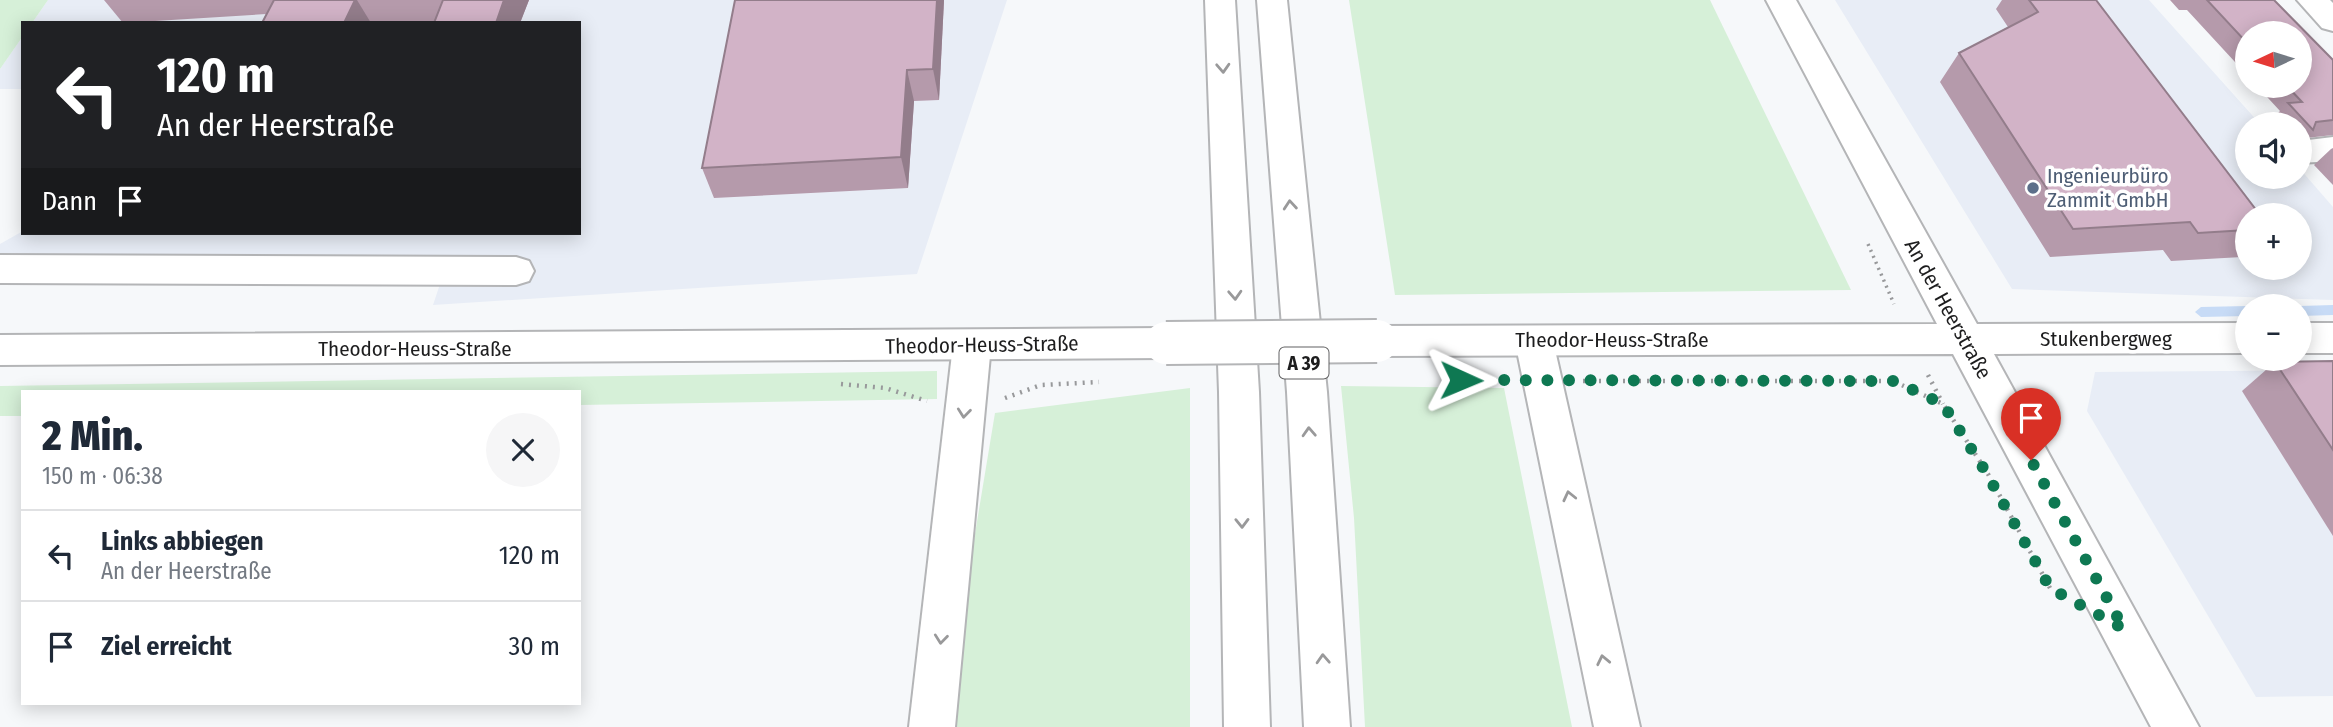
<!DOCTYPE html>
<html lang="de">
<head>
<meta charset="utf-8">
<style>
	:root { --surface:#fff; --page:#f6f6f7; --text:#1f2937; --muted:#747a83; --line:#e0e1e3 }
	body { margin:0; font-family:"Fira Sans Condensed",sans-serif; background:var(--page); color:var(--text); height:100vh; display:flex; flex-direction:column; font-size:26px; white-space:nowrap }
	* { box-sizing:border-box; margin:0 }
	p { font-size:23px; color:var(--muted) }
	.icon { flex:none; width:38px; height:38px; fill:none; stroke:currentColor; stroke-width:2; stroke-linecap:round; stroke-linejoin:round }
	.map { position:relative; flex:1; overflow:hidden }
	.panel { position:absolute; left:21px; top:390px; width:560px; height:315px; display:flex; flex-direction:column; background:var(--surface); border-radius:0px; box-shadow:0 4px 18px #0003 }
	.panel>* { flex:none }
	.guide { position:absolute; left:21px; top:21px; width:560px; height:214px; border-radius:0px; box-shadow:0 4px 18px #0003; background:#202124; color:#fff; overflow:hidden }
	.needle { width:46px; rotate:266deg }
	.controls { position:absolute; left:2235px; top:21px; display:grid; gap:14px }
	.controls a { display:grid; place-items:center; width:77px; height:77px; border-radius:50%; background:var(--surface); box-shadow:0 4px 18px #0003; font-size:35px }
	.pin { position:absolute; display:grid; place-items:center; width:60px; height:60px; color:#fff; margin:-72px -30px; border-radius:50% 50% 50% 0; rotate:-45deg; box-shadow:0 0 7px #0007 }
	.pin .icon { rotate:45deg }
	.me { position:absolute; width:77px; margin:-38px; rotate:91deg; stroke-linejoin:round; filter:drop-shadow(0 0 5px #0008) }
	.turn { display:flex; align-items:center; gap:24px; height:147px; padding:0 21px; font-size:32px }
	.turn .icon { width:91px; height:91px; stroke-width:2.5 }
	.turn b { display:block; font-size:49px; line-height:60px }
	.then { display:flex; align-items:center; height:66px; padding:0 21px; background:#0003; gap:14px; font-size:26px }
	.round { display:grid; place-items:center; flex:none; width:74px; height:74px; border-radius:37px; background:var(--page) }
	.overview { display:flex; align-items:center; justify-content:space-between; height:119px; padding:0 21px }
	h1 { font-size:42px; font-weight:800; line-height:52px }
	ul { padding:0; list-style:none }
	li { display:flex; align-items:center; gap:21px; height:91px; padding:0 21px; border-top:2px solid var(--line) }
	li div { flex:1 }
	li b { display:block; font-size:26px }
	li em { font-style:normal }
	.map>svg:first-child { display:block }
	.built { fill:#e8edf6; fill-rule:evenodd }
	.green { fill:#d6f0d8 }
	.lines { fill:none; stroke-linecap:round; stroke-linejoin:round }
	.stream { fill:#c7dbf6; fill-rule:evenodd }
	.minor-casing { stroke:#b4b5b7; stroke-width:4 }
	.highway-casing { stroke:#b4b5b7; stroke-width:4 }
	.path-far1 { stroke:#98999b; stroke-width:3.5; stroke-dasharray:2 4.5; stroke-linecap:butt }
	.path { stroke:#98999b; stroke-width:4.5; stroke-dasharray:2 6; stroke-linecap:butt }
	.minor { fill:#fff; fill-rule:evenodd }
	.highway { fill:#fff; fill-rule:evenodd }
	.minor-bridge-casing { stroke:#b4b5b7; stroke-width:46; stroke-linecap:butt }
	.minor-bridge { stroke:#fff; stroke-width:42 }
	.wall { fill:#b59aab }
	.shaded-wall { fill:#937d8b }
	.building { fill:#d2b3c7; stroke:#937d8b; stroke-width:2 }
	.oneway { stroke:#99999a }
	.route { stroke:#0e7852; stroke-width:12; stroke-dasharray:0 21.6 }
	.service-dot { fill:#5c6f8a; stroke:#fff; stroke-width:2.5 }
	.labels { text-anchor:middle; stroke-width:7; stroke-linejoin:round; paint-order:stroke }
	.shield { fill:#fff; stroke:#616162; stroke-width:2 }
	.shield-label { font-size:19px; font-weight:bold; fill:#1d1d1e }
	.service-label { font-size:21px; fill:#4e5e75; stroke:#fff; text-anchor:start }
	.street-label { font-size:21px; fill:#1d1d1e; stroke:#fff }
</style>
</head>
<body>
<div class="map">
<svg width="2333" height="727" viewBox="0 0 2333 727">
	<rect width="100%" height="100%" fill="#f6f8fa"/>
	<!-- built -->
	<g class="built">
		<polygon points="48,0 1007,0 917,274 433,305 448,260 0,255 0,244 23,231 579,233 579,23 32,23"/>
		<path d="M 1835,0 L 2149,0 L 2260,124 L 2247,124 L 2247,177 L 2300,177 L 2300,169 L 2333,207 L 2333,300 L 2012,289 ZM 2247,215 L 2300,215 L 2300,268 L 2247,268 Z"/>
		<polygon points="23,36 23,89 0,89 0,69"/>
		<polygon points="2333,370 2333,696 2256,697 2087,411 2095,372"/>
	</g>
	<!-- green -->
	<g class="green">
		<polygon points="0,0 48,0 32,23 23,23 23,36 0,69"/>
		<polygon points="1349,0 1710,0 1851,290 1395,295"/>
		<polygon points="937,371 937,399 579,405 579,392 23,392 23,416 0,416 0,386"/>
		<polygon points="1341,386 1504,388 1572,727 1365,727 1354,518"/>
		<polygon points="1190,388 1190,727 943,727 995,413"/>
	</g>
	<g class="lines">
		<!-- stream -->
		<g class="stream">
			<polygon points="2333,305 2333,315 2300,316 2300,306"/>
			<polygon points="2247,306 2247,316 2201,317 2195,312 2201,307"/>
		</g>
		<defs>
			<g id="minor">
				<polygon points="1766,0 1796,0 1977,324 2247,323 2247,353 1994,354 2199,727 2151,727 1953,354 1377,356 1364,352 1358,341 1364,330 1377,326 1937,324"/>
				<polygon points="2297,0 2330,0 2333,3 2333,31 2322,28"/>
				<polygon points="2333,137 2333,161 2300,163 2300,141"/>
				<polygon points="0,255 516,257 529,261 534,271 529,281 516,285 0,283"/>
				<rect x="2300" y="323" width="33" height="30"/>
				<polygon points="1166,328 1179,332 1185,343 1179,354 1166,358 0,365 0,335"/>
			</g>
			<g id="highway">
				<polygon points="1205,0 1235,0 1259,392 1270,727 1224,727 1219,392"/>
				<polygon points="1257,0 1287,0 1327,392 1350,727 1304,727 1287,392"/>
				<polygon points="1534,326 1547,330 1553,341 1640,727 1594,727 1515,341 1521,330"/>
				<polygon points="972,330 985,334 991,345 955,727 909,727 953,345 959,334"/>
			</g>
		</defs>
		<!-- minor casing -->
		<use href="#minor" class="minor-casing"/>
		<!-- highway casing -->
		<use href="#highway" class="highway-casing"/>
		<!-- path-far1 -->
		<polyline class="path-far1" points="1868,244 1894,304"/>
		<!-- path -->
		<g class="path">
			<polyline points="1928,375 1943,404"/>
			<polyline points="1447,380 1505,381"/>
			<polyline points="1583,381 1893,381 1943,404 1988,474 2050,588 2055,590"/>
			<polyline points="841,384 885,388 927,401"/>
			<polyline points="1005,398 1041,385 1099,382"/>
		</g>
		<!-- minor -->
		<use href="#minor" class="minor"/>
		<!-- highway -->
		<use href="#highway" class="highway"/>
		<defs>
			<polyline id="minor-bridge" points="1166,343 1377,341"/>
		</defs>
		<!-- minor-bridge casing -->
		<use href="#minor-bridge" class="minor-bridge-casing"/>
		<!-- minor-bridge -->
		<use href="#minor-bridge" class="minor-bridge"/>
	</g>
	<!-- wall -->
	<g class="wall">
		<polygon points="104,0 529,0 520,23 262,23 266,14 123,23"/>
		<polygon points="944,0 939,100 914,101 908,188 714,198 702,168"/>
		<polygon points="2002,0 2096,0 2247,215 2247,252 2242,257 2171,261 2163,250 2050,257 1940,82 1959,53 2008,27 1996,9"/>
		<polygon points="2170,0 2274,0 2333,60 2333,135 2306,138 2300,144 2300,124 2277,124 2273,119 2280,111 2257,86 2300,86 2247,33 2247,75 2187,10 2179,10"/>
		<polygon points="2333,148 2333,185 2314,165 2331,149"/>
		<polygon points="2333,361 2333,536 2242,391 2275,362"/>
	</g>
	<!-- shaded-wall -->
	<g class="shaded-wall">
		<polygon points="355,0 357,0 371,23 344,23"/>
		<polygon points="504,0 529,0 520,23 496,23"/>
		<polygon points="937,0 944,0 939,100 933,69"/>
		<polygon points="907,70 914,101 908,188 901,157"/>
	</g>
	<!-- building -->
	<g class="building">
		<polygon points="274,0 355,0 344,23 262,23"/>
		<polygon points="443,0 504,0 496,23 434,23"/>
		<polygon points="735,0 937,0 933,69 907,70 901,157 702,168"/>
		<polygon points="2029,0 2096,0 2260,215 2247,215 2247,230 2198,233 2190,222 2073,229 1959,53 2038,12"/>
		<polygon points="2207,0 2274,0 2333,60 2333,120 2316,122 2313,130 2288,103 2302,102 2287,86 2300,86 2300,33 2247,33 2247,43"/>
		<polygon points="2333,361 2333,450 2275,362"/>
	</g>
	<!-- one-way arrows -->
	<defs><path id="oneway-chevron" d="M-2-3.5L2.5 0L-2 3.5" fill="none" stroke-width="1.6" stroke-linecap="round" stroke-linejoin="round" transform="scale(1.75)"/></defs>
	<g class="oneway">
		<use href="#oneway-chevron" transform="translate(1223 68) rotate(87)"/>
		<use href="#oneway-chevron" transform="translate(1290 205) rotate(-95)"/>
		<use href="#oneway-chevron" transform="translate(1235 295) rotate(87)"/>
		<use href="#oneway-chevron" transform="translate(964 413) rotate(96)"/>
		<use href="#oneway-chevron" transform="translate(1309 432) rotate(-93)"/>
		<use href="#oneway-chevron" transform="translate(1569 496) rotate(-103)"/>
		<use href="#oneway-chevron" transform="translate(1242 523) rotate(89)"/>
		<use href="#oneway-chevron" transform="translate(941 639) rotate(96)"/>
		<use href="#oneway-chevron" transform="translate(1323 659) rotate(-93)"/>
		<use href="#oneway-chevron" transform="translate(1603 660) rotate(-102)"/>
	</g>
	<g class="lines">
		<!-- route -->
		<polyline class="route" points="1461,380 1894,381 1943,404 1987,474 2050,588 2124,629 2031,460"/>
	</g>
	<!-- markers -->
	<circle class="service-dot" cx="2033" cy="188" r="7"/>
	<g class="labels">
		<!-- shield labels -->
		<rect class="shield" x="1279.5" y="347.5" width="49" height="31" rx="5"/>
		<g class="shield-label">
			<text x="1304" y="370">A 39</text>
		</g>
		<!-- service labels -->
		<g class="service-label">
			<text x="2047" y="183">Ingenieurbüro<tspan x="2047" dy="24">Zammit GmbH</tspan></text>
		</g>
		<!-- street labels -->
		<g class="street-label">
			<text transform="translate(1948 309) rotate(61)" y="7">An der Heerstraße</text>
			<text x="2106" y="346">Stukenbergweg</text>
			<text x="1612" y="347">Theodor-Heuss-Straße</text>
			<text transform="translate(982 345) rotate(-1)" y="7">Theodor-Heuss-Straße</text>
			<text x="415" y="356">Theodor-Heuss-Straße</text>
		</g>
	</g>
</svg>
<div class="controls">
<a><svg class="needle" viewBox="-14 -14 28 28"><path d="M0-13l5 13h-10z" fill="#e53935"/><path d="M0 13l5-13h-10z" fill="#747a83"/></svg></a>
<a><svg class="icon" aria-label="sound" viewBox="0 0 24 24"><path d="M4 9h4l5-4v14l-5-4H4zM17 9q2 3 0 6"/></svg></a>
<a>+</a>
<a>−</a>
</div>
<div class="pin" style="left:2031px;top:460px;background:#d93025"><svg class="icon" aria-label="arrive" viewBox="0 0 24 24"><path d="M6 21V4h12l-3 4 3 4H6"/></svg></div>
<svg class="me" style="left:1461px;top:380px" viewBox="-20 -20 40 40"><path d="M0-17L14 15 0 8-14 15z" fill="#0e7852" stroke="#fff" stroke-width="4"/></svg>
<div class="guide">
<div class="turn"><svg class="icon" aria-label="left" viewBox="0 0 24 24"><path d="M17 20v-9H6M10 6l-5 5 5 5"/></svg><div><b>120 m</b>An der Heerstraße</div></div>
<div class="then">Dann<svg class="icon" aria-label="arrive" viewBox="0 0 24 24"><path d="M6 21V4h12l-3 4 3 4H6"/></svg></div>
</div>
<section class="panel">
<div class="overview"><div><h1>2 Min.</h1><p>150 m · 06:38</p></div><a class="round"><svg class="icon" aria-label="close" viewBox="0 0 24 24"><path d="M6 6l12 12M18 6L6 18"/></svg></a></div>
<ul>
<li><svg class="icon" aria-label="left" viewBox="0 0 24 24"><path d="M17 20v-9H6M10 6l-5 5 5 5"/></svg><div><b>Links abbiegen</b><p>An der Heerstraße</p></div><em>120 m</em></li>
<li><svg class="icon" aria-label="arrive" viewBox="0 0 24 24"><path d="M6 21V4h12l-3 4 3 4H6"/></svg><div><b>Ziel erreicht</b></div><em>30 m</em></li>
</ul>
</section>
</div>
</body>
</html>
